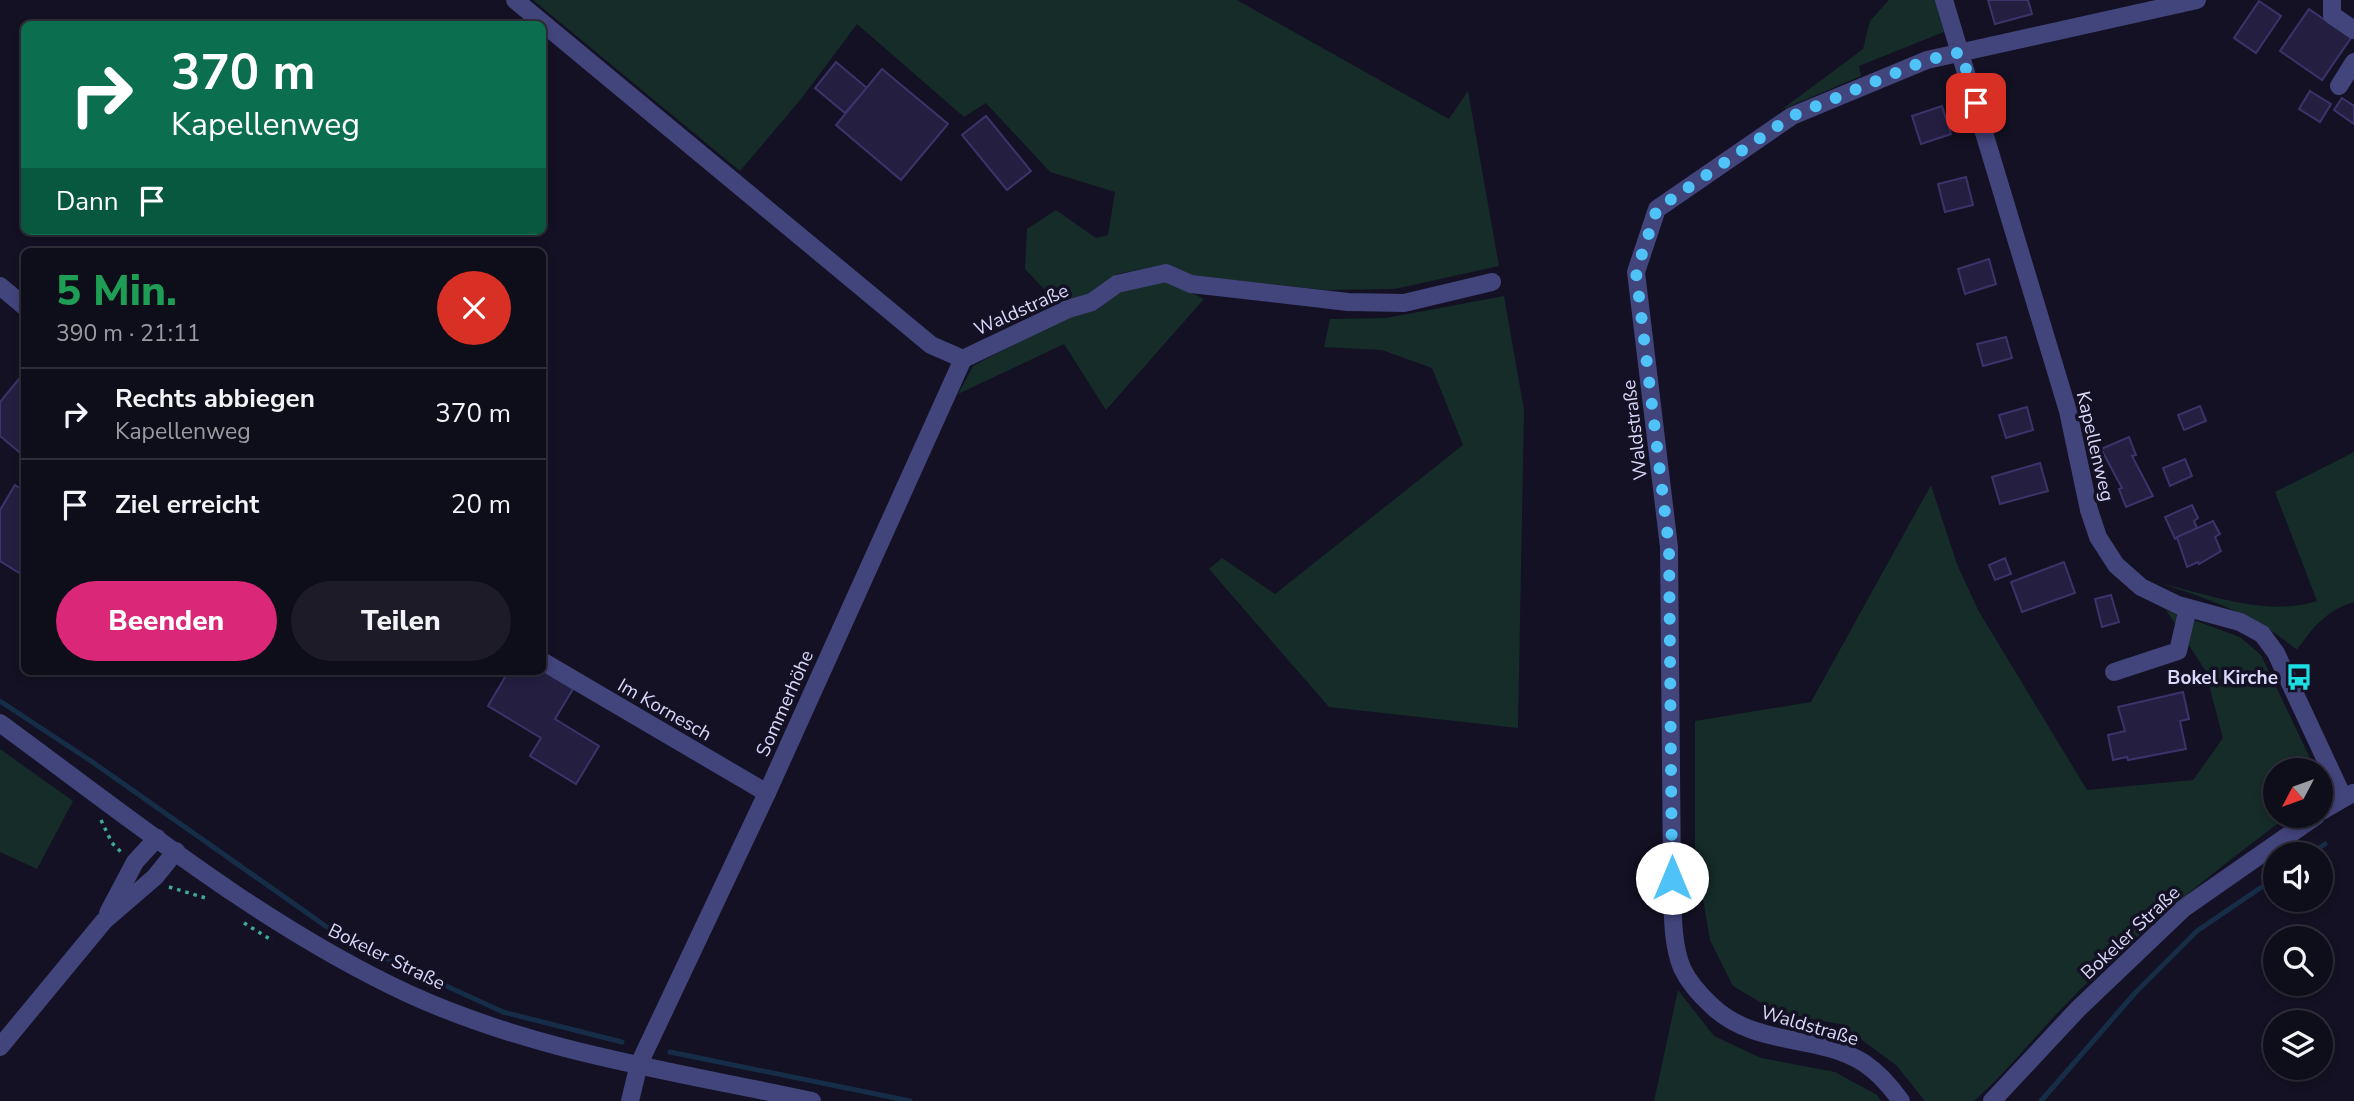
<!DOCTYPE html>
<html lang="de">
<head>
<meta charset="utf-8">
<style>
	:root { --surface:#0e0d1a; --page:#1c1b27; --text:#f1f3f6; --muted:#9b9ca2; --line:#2e2d39; --accent:#db2777 }
	body { margin:0; font-family:"Nunito Sans",sans-serif; background:var(--page); color:var(--text); height:100vh; display:flex; flex-direction:column; font-size:26px; white-space:nowrap }
	* { box-sizing:border-box; margin:0 }
	p { font-size:23px; color:var(--muted) }
	.icon { flex:none; width:38px; height:38px; fill:none; stroke:currentColor; stroke-width:2; stroke-linecap:round; stroke-linejoin:round }
	.map { position:relative; flex:1; overflow:hidden }
	.side { position:absolute; left:21px; top:248px; width:525px; height:427px; display:flex; flex-direction:column; background:var(--surface); border-radius:10px; box-shadow:0 4px 10px #0003,0 0 0 2px var(--line) }
	.side>* { flex:none }
	.hud { position:absolute; left:21px; top:21px; width:525px; height:214px; border-radius:10px; box-shadow:0 4px 10px #0003,0 0 0 2px var(--line); background:#0b6e4f; color:#fff; overflow:hidden }
	.needle { width:46px; rotate:229deg }
	.controls { position:absolute; left:2263px; top:758px; display:grid; gap:14px }
	.controls a { display:grid; place-items:center; width:70px; height:70px; border-radius:50%; background:var(--surface); box-shadow:0 4px 10px #0003,0 0 0 2px var(--line); font-size:35px }
	.pin { position:absolute; display:grid; place-items:center; width:60px; height:60px; color:#fff; margin:-30px; border-radius:14px; box-shadow:0 4px 10px #0006 }
	.me { position:absolute; width:77px; margin:-38px; rotate:0deg; stroke-linejoin:round; filter:drop-shadow(0 0 5px #0008) }
	.turn { display:flex; align-items:center; gap:24px; height:147px; padding:0 35px; font-size:32px }
	.turn .icon { width:91px; height:91px; stroke-width:2.5 }
	.turn b { display:block; font-size:49px; line-height:60px }
	.then { display:flex; align-items:center; height:66px; padding:0 35px; background:#0003; gap:14px; font-size:26px }
	.round { display:grid; place-items:center; flex:none; width:74px; height:74px; border-radius:37px; background:var(--page) }
	.overview { display:flex; align-items:center; justify-content:space-between; height:119px; padding:0 35px }
	h1 { font-size:42px; font-weight:800; line-height:52px; color:#1e9e55 }
	.primary-button { display:flex; gap:14px; margin-top:auto; padding:14px 35px }
	.primary-button a { flex:1; height:80px; border-radius:42px; background:var(--accent); color:#fff; font-size:28px; font-weight:800; line-height:80px; text-align:center }
	.primary-button a+a { background:var(--page); color:var(--text) }
	ul { padding:0; list-style:none }
	li { display:flex; align-items:center; gap:21px; height:91px; padding:0 35px; border-top:2px solid var(--line) }
	li div { flex:1 }
	li b { display:block; font-size:26px }
	li em { font-style:normal }
	.map>svg:first-child { display:block }
	.green { fill:#152c29 }
	.lines { fill:none; stroke-linecap:round; stroke-linejoin:round }
	.stream { stroke:#162d48; stroke-width:5 }
	.building { fill:#241f41; stroke:#3b346a; stroke-width:2 }
	.path { stroke:#3ea89a; stroke-width:3.5; stroke-dasharray:3.5 5; stroke-linecap:butt }
	.minor { stroke:#42447c; stroke-width:18 }
	.route { stroke:#4fc3f7; stroke-width:12; stroke-dasharray:0 21.6 }
	.labels { text-anchor:middle; stroke-width:7; stroke-linejoin:round; paint-order:stroke }
	.street-label { font-size:19px; fill:#d9d7fa; stroke:#131123 }
	.poi-label { font-size:19px; font-weight:bold; fill:#d9d7fa; stroke:#131123; text-anchor:end }
</style>
</head>
<body>
<div class="map">
<svg width="2354" height="1101" viewBox="0 0 2354 1101">
	<rect width="100%" height="100%" fill="#131123"/>
	<!-- green -->
	<g class="green">
		<polygon points="533,0 1237,0 1449,119 1468,91 1499,266 1395,289 1326,290 1195,276 1168,264 1117,274 1090,295 1058,304 1025,269 1027,229 1056,210 1096,238 1108,235 1115,192 1050,172 986,103 964,117 857,24 801,99 740,171"/>
		<polygon points="1889,0 1935,0 1944,32 1859,66 1861,76 1781,110 1863,49 1870,21"/>
		<polygon points="1166,280 1204,299 1106,410 1064,344 958,394 973,366 1070,314 1097,310 1121,291"/>
		<polygon points="1504,296 1524,410 1518,728 1329,707 1209,569 1222,558 1275,594 1463,445 1432,368 1382,350 1324,347 1330,319 1386,318"/>
		<path d="M 2354,452 L 2354,602 C 2327,610 2313,627 2297,650 C 2256,615 2212,600 2162,584 C 2213,595 2266,617 2317,601 L 2275,492 Z"/>
		<path d="M 1931,485 L 1957,564 L 1978,610 L 2087,790 L 2193,780 L 2223,738 L 2205,670 L 2166,610 L 2240,637 L 2261,655 L 2309,756 L 2311,770 L 2275,770 L 2275,816 L 2288,816 C 2212,873 2137,932 2070,1000 C 2037,1033 2009,1070 1974,1101 L 1925,1101 L 1896,1065 L 1840,1024 L 1778,1013 L 1733,986 L 1710,940 L 1695,853 L 1695,721 L 1811,702 Z"/>
		<polygon points="0,749 73,801 37,869 0,852"/>
		<polygon points="1678,990 1714,1036 1761,1058 1835,1072 1877,1095 1881,1101 1654,1101"/>
	</g>
	<g class="lines">
		<!-- stream -->
		<g class="stream">
			<polyline points="0,701 91,761 344,939 503,1012 622,1042"/>
			<polyline points="2310,854 2325,844"/>
			<polyline points="670,1052 910,1101"/>
			<polyline points="2041,1101 2135,993 2197,931 2275,878"/>
		</g>
	</g>
	<!-- building -->
	<g class="building">
		<polygon points="1988,0 2028,0 2032,14 1995,24"/>
		<polygon points="2259,1 2281,16 2256,53 2234,38"/>
		<polygon points="2309,9 2351,38 2322,80 2280,51"/>
		<polygon points="836,62 867,88 845,113 815,88"/>
		<polygon points="882,69 948,124 901,180 836,125"/>
		<polygon points="2310,91 2331,104 2320,122 2299,109"/>
		<polygon points="2342,98 2354,106 2354,124 2334,110"/>
		<polygon points="1942,106 1951,134 1921,144 1912,116"/>
		<polygon points="986,116 1031,171 1007,190 962,135"/>
		<polygon points="1966,177 1973,205 1945,212 1938,184"/>
		<polygon points="1989,259 1996,284 1965,294 1958,269"/>
		<polygon points="2006,337 2012,358 1983,366 1977,344"/>
		<polygon points="23,374 24,375 24,456 0,436 0,402"/>
		<polygon points="2200,406 2206,421 2184,430 2178,415"/>
		<polygon points="2027,407 2033,430 2006,438 1999,415"/>
		<polygon points="2129,437 2136,455 2132,456 2153,496 2126,507 2119,489 2122,488 2101,449"/>
		<polygon points="2185,459 2192,476 2170,486 2163,468"/>
		<polygon points="2040,463 2048,491 2000,504 1992,477"/>
		<polygon points="15,485 24,491 24,576 0,561 0,510"/>
		<polygon points="2192,505 2198,518 2194,521 2197,528 2175,539 2165,517"/>
		<polygon points="2213,521 2220,534 2215,537 2221,551 2199,564 2198,562 2187,567 2177,537"/>
		<polygon points="2005,558 2011,574 1995,580 1989,565"/>
		<polygon points="2064,562 2075,593 2022,612 2011,582"/>
		<polygon points="2111,595 2119,622 2102,627 2095,599"/>
		<polygon points="542,670 573,689 555,719 599,746 576,784 530,756 541,738 488,706 508,672"/>
		<polygon points="2183,692 2189,719 2180,721 2186,749 2128,760 2127,757 2113,760 2108,735 2125,731 2118,707"/>
	</g>
	<g class="lines">
		<!-- path -->
		<g class="path">
			<polyline points="101,820 112,843 121,852"/>
			<polyline points="169,887 209,899"/>
			<polyline points="244,923 273,941"/>
		</g>
		<!-- minor -->
		<g class="minor">
			<polyline points="515,0 931,345 963,359 1068,309 1092,302 1117,284 1166,273 1191,284 1348,302 1404,303 1492,282"/>
			<polyline points="1944,0 2068,411 2089,510 2098,537 2116,565 2141,587 2178,605 2240,622 2262,634 2276,653 2343,797"/>
			<polyline points="2332,0 2332,15 2354,30"/>
			<polyline points="2339,86 2354,62"/>
			<polyline points="0,286 24,306"/>
			<polyline points="542,661 767,793"/>
			<polyline points="2114,672 2178,651 2188,608"/>
			<path d="M 0,723 C 131,819 261,925 409,994 C 535,1052 678,1072 812,1101"/>
			<polyline points="2320,812 2353,793"/>
			<polyline points="108,913 135,862 157,838"/>
			<polyline points="0,1047 104,921 155,877 176,851"/>
			<polyline points="630,1101 639,1064 767,793 963,359"/>
			<path d="M 1901,1101 C 1891,1087 1879,1073 1864,1063 C 1816,1033 1757,1048 1712,1006 C 1700,995 1689,983 1682,968 C 1671,941 1673,907 1672,878 L 1669,547 L 1636,272 L 1657,209 L 1792,116 L 1927,60 L 2197,0"/>
			<polyline points="1992,1101 2078,1009 2184,908 2316,816"/>
		</g>
	</g>
	<g class="lines">
		<!-- route -->
		<polyline class="route" points="1672,878 1669,547 1636,272 1657,209 1792,116 1927,60 1961,52 1976,103"/>
	</g>
	<!-- icons -->
	<defs>
		<symbol id="bus-bare" viewBox="-9 -9 18 18"><path d="M-5-6H5V4H4V6H2V4H-2V6H-4V4H-5ZM-3.5-4V0h7V-4ZM-3.5 1.2v1.5H-2V1.2ZM2 1.2v1.5H3.5V1.2Z" fill="#1cdde2" stroke="#131123" stroke-width="2.5" paint-order="stroke"/></symbol>
	</defs>
	<g fill-rule="evenodd">
		<use href="#bus-bare" x="2280" y="658" width="38" height="38"/>
	</g>
	<g class="labels">
		<!-- street labels -->
		<g class="street-label">
			<text transform="translate(1021 309) rotate(-24)" y="7">Waldstraße</text>
			<text transform="translate(1634 430) rotate(-97)" y="7">Waldstraße</text>
			<text transform="translate(2096 446) rotate(77)" y="7">Kapellenweg</text>
			<text transform="translate(784 703) rotate(-66)" y="7">Sommerhöhe</text>
			<text transform="translate(665 709) rotate(30)" y="7">Im Kornesch</text>
			<text transform="translate(2130 932) rotate(-43)" y="7">Bokeler Straße</text>
			<text transform="translate(387 956) rotate(26)" y="7">Bokeler Straße</text>
			<text transform="translate(1810 1025) rotate(16)" y="7">Waldstraße</text>
		</g>
		<!-- poi labels -->
		<g class="poi-label">
			<text x="2278" y="684">Bokel Kirche</text>
		</g>
	</g>
</svg>
<div class="controls">
<a><svg class="needle" viewBox="-14 -14 28 28"><path d="M0-13l5 13h-10z" fill="#e53935"/><path d="M0 13l5-13h-10z" fill="#9b9ca2"/></svg></a>
<a><svg class="icon" aria-label="sound" viewBox="0 0 24 24"><path d="M4 9h4l5-4v14l-5-4H4zM17 9q2 3 0 6"/></svg></a>
<a><svg class="icon" aria-label="search" viewBox="0 0 24 24"><circle cx="10" cy="10" r="6"/><path d="M15 15l6 6"/></svg></a>
<a><svg class="icon" aria-label="layers" viewBox="0 0 24 24"><path d="M12 4l9 5-9 5-9-5zM3 14l9 5 9-5"/></svg></a>
</div>
<div class="pin" style="left:1976px;top:103px;background:#d93025"><svg class="icon" aria-label="arrive" viewBox="0 0 24 24"><path d="M6 21V4h12l-3 4 3 4H6"/></svg></div>
<svg class="me" style="left:1672px;top:878px" viewBox="-20 -20 40 40"><circle r="19" fill="#fff"/><path d="M0-13L10 11 0 6-10 11z" fill="#4fc3f7"/></svg>
<div class="hud">
<div class="turn"><svg class="icon" aria-label="right" viewBox="0 0 24 24"><path d="M7 20v-9h11M14 6l5 5-5 5"/></svg><div><b>370 m</b>Kapellenweg</div></div>
<div class="then">Dann<svg class="icon" aria-label="arrive" viewBox="0 0 24 24"><path d="M6 21V4h12l-3 4 3 4H6"/></svg></div>
</div>
<section class="side">
<div class="overview"><div><h1>5 Min.</h1><p>390 m · 21:11</p></div><a class="round" style="background:#d93025;color:#fff"><svg class="icon" aria-label="close" viewBox="0 0 24 24"><path d="M6 6l12 12M18 6L6 18"/></svg></a></div>
<ul>
<li><svg class="icon" aria-label="right" viewBox="0 0 24 24"><path d="M7 20v-9h11M14 6l5 5-5 5"/></svg><div><b>Rechts abbiegen</b><p>Kapellenweg</p></div><em>370 m</em></li>
<li><svg class="icon" aria-label="arrive" viewBox="0 0 24 24"><path d="M6 21V4h12l-3 4 3 4H6"/></svg><div><b>Ziel erreicht</b></div><em>20 m</em></li>
</ul>
<div class="primary-button"><a>Beenden</a><a>Teilen</a></div>
</section>
</div>
</body>
</html>
